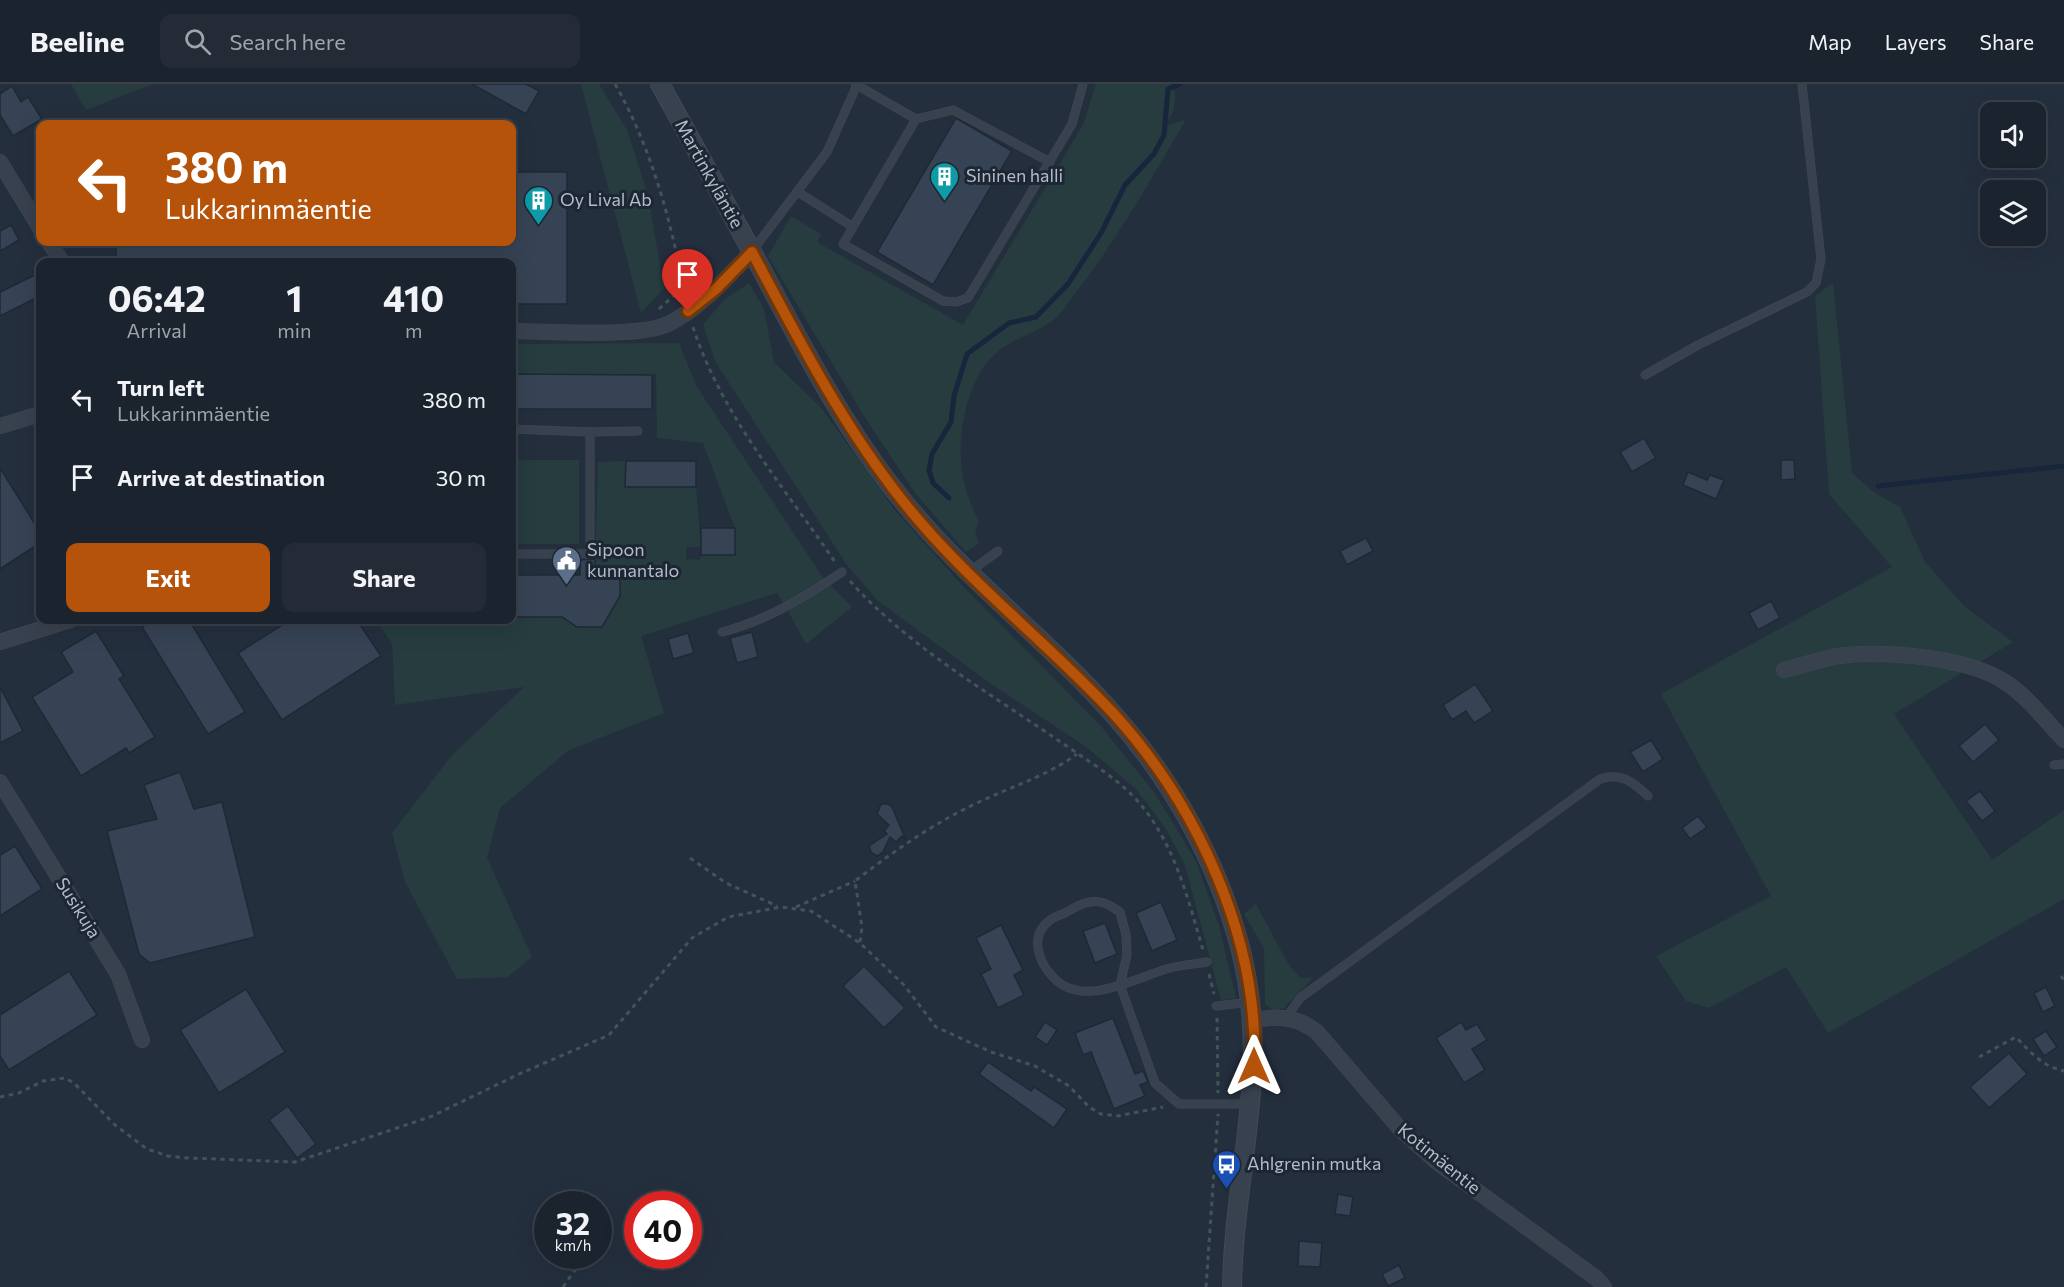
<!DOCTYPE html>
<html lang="en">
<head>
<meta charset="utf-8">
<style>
	:root { --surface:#1b232e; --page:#242b36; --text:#f1f3f6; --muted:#a0a4aa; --line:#39404a; --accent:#b45309 }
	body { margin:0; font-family:Commissioner,sans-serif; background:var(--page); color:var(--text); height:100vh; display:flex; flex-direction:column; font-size:22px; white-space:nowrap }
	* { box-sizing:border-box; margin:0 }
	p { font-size:20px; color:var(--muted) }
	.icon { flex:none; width:33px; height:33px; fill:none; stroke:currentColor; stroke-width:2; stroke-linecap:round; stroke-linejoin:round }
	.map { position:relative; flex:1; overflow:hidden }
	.details { position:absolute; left:36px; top:174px; width:480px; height:366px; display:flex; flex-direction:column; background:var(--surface); border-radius:12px; box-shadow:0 6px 24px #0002,0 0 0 2px var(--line) }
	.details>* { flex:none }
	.top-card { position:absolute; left:36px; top:36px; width:480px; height:126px; border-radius:12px; box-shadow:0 6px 24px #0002,0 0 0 2px var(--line); background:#b45309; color:#fff; overflow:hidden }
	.controls { position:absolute; left:1980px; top:18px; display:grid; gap:12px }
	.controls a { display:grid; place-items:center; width:66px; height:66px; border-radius:12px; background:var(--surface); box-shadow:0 6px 24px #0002,0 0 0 2px var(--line); font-size:30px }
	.speed { position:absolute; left:534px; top:1107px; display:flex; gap:12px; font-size:30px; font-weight:700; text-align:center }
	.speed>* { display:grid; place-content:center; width:78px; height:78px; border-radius:50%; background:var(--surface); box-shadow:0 6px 24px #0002,0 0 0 2px var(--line); line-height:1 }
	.speed small { font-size:15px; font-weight:400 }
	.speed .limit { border:9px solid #d22; background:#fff; color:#111 }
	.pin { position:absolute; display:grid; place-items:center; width:51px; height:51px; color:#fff; margin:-62px -26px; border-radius:50% 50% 50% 0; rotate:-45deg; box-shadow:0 0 6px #0007 }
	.pin .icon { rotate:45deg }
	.me { position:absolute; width:66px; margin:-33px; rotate:0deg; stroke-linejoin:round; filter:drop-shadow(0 0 4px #0008) }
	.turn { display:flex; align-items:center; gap:21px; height:126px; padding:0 30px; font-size:27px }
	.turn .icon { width:78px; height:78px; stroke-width:2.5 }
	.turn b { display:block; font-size:42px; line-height:51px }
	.eta { display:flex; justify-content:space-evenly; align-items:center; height:102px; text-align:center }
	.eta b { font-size:36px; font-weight:700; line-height:42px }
	.button { display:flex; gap:12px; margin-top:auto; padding:12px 30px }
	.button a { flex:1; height:69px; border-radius:12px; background:var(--accent); color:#fff; font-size:24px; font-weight:700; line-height:69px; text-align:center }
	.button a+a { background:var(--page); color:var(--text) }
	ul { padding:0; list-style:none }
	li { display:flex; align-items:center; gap:18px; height:78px; padding:0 30px }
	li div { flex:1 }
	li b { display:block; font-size:22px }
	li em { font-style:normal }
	header { display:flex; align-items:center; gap:36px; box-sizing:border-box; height:84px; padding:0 30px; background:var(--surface); border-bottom:2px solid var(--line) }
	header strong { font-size:28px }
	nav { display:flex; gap:33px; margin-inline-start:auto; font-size:21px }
	.search { width:420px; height:54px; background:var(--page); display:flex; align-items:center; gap:15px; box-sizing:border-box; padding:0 21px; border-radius:12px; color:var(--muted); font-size:22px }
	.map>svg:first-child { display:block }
	.green { fill:#263c3f }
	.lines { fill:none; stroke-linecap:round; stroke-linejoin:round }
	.stream { stroke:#17263c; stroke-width:5 }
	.building { fill:#364354; stroke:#1f2835; stroke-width:1.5 }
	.service-casing { stroke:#414a57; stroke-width:9 }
	.minor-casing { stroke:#414a57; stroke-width:16 }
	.tertiary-casing { stroke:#414a57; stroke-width:20 }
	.path { stroke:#3f5557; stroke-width:3; stroke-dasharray:4.5 4.5; stroke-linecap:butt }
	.service { stroke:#38414e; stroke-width:8 }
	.minor { stroke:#38414e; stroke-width:15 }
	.tertiary { stroke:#38414e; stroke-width:18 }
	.route-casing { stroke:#753606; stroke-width:15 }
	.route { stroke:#b45309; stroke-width:10 }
	.labels { text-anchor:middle; stroke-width:6; stroke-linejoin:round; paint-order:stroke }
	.street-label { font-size:18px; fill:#b4bcc9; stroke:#1d2633 }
	.poi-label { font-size:18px; fill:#b4bcc9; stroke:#1d2633; text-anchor:start }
</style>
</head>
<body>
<header>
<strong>Beeline</strong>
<div class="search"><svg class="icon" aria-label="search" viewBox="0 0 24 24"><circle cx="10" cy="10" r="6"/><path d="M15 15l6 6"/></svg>Search here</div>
<nav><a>Map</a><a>Layers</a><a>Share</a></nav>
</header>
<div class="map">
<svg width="2064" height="1203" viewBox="0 0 2064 1203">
	<rect width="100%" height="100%" fill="#242f3e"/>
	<!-- green -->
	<g class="green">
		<polygon points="71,0 153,0 86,26"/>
		<polygon points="581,0 599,0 627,46 648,111 664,204 641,229"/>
		<path d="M 1096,0 L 1172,0 C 1179,18 1174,30 1162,44 L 1186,35 C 1151,96 1115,159 1071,215 C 1066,221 1062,228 1057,233 C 1039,249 1012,254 994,271 C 967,296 957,350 962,386 C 964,404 971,422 979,437 L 975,449 L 979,459 L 966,468 L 915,409 L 862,329 L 768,172 L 791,132 L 821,150 L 817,158 L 963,241 L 1083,41 Z"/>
		<polygon points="749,199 764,225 774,278 823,326 894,425 960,499 1099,640 1154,708 1196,777 1219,842 1236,914 1221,916 1185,781 1166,745 1136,705 1085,662 994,602 878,517 847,481 716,279 703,241 724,216"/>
		<polygon points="1833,199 1852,389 1875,409 1900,423 1925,478 1964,522 2013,558 1894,630 1992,776 2064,726 2064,815 1828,949 1786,883 1709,924 1686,917 1656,872 1771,812 1661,610 1892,483 1829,410 1815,212"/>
		<polygon points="679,259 697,303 824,495 784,520 777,509 641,552 664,629 569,666 500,724 487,774 532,873 508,893 457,895 405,798 392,749 452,671 524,603 395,621 392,559 375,536 566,533 577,543 602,542 620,511 620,493 595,492 598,378 626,377 626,403 696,403 701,463 686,463 686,475 700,476 701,471 735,471 735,444 703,359 657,354 656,289 652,291 512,290 512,260"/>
		<rect x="516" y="376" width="63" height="84"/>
		<polygon points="830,501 852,523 806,560 788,527"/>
		<polygon points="1256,820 1287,878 1300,894 1314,893 1284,924 1274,927 1265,920 1264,864 1244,830"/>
	</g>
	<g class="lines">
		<!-- stream -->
		<g class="stream">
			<polyline points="1878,402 2064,382"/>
			<polyline points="949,414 933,399 929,386 932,370 951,338 954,312 967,270 1009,239 1036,233 1068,200 1101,149 1125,101 1154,70 1164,51 1168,5 1180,0"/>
		</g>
	</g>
	<!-- building -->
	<g class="building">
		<polygon points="472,0 526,0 539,7 526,30"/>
		<polygon points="12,2 21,18 28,13 42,35 13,52 0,31 0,10"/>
		<polygon points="956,34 1012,67 933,201 877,168"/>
		<polygon points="512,88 567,88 567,220 512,220 512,178 116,178 116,158 512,158"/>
		<polygon points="11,141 19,156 0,167 0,147"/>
		<polygon points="37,190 40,198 40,212 0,232 0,208"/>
		<polygon points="512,290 652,291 652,325 512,325"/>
		<polygon points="1644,354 1656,374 1632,388 1620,368"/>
		<polygon points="1781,376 1794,376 1795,395 1781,396"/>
		<polygon points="626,377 696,377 696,403 625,403"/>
		<polygon points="0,384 40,448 40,459 0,485"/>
		<polygon points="1688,388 1707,396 1710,391 1724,396 1716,415 1683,401"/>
		<rect x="701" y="444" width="34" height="27"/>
		<polygon points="1366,454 1373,467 1347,481 1340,467"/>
		<polygon points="595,475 595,492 620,493 620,512 602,543 577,543 562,533 512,533 512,491 580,491 580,476"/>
		<polygon points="1771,517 1780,534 1758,546 1749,529"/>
		<polygon points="154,536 189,536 245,628 208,650 142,543"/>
		<polygon points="290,536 357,536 381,572 282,636 238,569"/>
		<polygon points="96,547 124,592 119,595 155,653 129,669 126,664 81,692 32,613 73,588 61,568"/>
		<polygon points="752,548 758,573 737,579 730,554"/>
		<polygon points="688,549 694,569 673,575 668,555"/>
		<polygon points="1475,600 1493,627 1474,639 1466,627 1452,636 1443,621"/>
		<polygon points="0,603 23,647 0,659"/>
		<polygon points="1985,640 1999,656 1973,678 1959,662"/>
		<polygon points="1651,656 1663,675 1643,688 1630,668"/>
		<polygon points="180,688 194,725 222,718 255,853 150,879 139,870 107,747 157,735 144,701"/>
		<polygon points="1980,707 1995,727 1982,737 1966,717"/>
		<polygon points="881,720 888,720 892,723 906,756 902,752 896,758 890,753 883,768 877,772 871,768 869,762 887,750 884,747 889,741 877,730"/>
		<polygon points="1698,732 1707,743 1690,755 1682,744"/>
		<polygon points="15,762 42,805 0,832 0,771"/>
		<polygon points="1161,818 1177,856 1152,867 1136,829"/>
		<polygon points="1105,839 1117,870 1095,879 1083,847"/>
		<polygon points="1001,841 1023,886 1014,891 1024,911 998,924 981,890 991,885 976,854"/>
		<polygon points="864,882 905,924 884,944 843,902"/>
		<polygon points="69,887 97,931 9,986 0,972 0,931"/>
		<polygon points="2046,903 2055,922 2043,928 2034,909"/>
		<polygon points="246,905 285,968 219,1009 180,946"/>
		<polygon points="1113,934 1135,990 1143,987 1148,998 1140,1001 1145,1012 1114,1025 1091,968 1083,971 1075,949"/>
		<polygon points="1045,938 1057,946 1047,961 1035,953"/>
		<polygon points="1461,938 1466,946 1477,940 1487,956 1472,965 1485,986 1464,999 1436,954"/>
		<polygon points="2046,947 2057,963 2044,972 2033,955"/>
		<polygon points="2009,969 2027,990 1989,1024 1970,1003"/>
		<polygon points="988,978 1031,1007 1034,1003 1067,1025 1054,1044 979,990"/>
		<polygon points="288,1022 316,1060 297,1074 269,1036"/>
		<polygon points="1338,1110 1353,1113 1350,1132 1335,1130"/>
		<polygon points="1299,1157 1322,1159 1320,1183 1298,1182"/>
		<polygon points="1399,1181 1405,1194 1388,1202 1382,1190"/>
	</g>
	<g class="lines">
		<defs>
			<g id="service">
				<polyline points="855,0 916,35 953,26 1050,78"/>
				<polyline points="916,35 843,160 943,217 956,218 968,214 1072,40 1083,0"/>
				<polyline points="798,108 853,143"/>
				<polyline points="753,166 827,68 857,1"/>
				<polyline points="1645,291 1698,261 1807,208 1816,199 1821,175 1802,0"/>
				<polyline points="512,345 590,348 590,470 512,470"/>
				<polyline points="590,348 638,347"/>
				<polyline points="968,489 998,467"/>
				<path d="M 722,548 C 766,537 805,513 842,488"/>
				<polyline points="2054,681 2064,680"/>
				<path d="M 1207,878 C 1195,880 1182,881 1170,884 C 1136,893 1083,926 1053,893 C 1039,879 1029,852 1049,837 C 1053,833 1060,831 1065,829 C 1077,822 1090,814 1104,819 C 1110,821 1115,825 1120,828 L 1126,851 L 1127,871 L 1120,901 L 1155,999 L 1179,1020 L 1250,1020"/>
				<polyline points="1216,922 1251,918"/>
				<path d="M 1286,934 L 1300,914 L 1600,695 C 1621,688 1633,698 1648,712"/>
			</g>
			<g id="minor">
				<polyline points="0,78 40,144"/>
				<polyline points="49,158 62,178"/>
				<path d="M 512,247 C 549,247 638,254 668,240 C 701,224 727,193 752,168"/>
				<polyline points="0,342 40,330"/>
				<polyline points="0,558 70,536"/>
				<path d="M 1784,586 C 1802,582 1820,575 1838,572 C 1883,566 1967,573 2005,598 C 2027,612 2045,636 2064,656"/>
				<polyline points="0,698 118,890 142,956"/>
				<path d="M 1253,936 C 1277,932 1297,932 1317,948 L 1401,1046 L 1437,1078 L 1596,1194 L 1604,1203"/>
			</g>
			<path id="tertiary" d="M 660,0 C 695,63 730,127 764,190 C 805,268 847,349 903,417 C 966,495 1048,556 1114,631 C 1173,697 1217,777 1240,863 C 1272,985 1234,1083 1232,1203"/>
		</defs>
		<!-- service casing -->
		<use href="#service" class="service-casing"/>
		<!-- minor casing -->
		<use href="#minor" class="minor-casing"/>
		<!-- tertiary casing -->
		<use href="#tertiary" class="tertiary-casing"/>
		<!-- path -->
		<g class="path">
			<path d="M 615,0 C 652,65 671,137 685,211"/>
			<polyline points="659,225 683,203"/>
			<path d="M 693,243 C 721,330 784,403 835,478"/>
			<path d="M 850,497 C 907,561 984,606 1055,654 C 1080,672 1110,689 1132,711 C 1173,753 1187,812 1203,866"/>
			<polyline points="690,774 726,799 777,822"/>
			<polyline points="796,823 855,797"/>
			<path d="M 860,858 L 862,843 L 855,797 C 894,767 934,739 979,718 C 1013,702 1047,692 1077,670"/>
			<polyline points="1209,890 1214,910"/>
			<polyline points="2061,892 2064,896"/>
			<polyline points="1217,934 1218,1009"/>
			<path d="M 1979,973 L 2016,953 C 2031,969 2042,982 2064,987"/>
			<polyline points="0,1013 19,1009 43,997 65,994 74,999 115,1041 147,1065 168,1072 188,1074 295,1078 430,1033 517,991 609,951 692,854 728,833 781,823 811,827 860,859 904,901 936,943 991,968 1035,982 1069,1002 1089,1023 1101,1030 1118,1032 1163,1023"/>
			<polyline points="563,1203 585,1172"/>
			<polyline points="1206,1203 1218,1030"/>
		</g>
		<!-- service -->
		<use href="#service" class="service"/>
		<!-- minor -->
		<use href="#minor" class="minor"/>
		<!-- tertiary -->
		<use href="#tertiary" class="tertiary"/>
	</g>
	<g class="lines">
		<defs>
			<path id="route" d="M 688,227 L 717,204 L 752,168 C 797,253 842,340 902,416 C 964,495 1045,556 1113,629 C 1197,721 1260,856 1254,982"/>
		</defs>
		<!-- route casing -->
		<use href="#route" class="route-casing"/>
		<!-- route -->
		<use href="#route" class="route"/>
	</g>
	<!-- icons -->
	<defs>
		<symbol id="building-pin" viewBox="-11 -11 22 30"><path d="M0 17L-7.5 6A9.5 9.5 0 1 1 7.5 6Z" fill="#0f9aa8" stroke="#1d2633"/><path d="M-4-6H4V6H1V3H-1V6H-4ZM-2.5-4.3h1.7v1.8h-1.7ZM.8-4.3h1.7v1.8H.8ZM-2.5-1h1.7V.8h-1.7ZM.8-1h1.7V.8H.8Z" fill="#fff"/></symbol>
		<symbol id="civic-pin" viewBox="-11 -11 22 30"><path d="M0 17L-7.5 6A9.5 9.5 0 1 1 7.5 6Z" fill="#5c6f8a" stroke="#1d2633"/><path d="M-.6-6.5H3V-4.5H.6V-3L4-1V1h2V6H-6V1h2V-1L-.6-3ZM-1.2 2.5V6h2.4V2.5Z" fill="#fff"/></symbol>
		<symbol id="bus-pin" viewBox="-11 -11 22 30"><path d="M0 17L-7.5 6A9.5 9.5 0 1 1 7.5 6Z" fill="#1a4fb4" stroke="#1d2633"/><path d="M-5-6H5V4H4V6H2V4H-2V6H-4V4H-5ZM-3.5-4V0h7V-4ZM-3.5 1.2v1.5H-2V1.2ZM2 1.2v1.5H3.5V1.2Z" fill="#fff"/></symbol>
	</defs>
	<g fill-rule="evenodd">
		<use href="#building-pin" x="928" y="76" width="33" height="45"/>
		<use href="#building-pin" x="522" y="100" width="33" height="45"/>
		<use href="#civic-pin" x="550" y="460" width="33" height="45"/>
		<use href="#bus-pin" x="1210" y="1064" width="33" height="45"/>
	</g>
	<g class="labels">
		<!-- street labels -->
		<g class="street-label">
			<text transform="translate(709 90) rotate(61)" y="6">Martinkyläntie</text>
			<text transform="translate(78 824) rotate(58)" y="6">Susikuja</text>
			<text transform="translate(1439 1075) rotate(39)" y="6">Kotimäentie</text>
		</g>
		<!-- poi labels -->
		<g class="poi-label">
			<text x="966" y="98">Sininen halli</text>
			<text x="560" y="122">Oy Lival Ab</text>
			<text x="587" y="472">Sipoon<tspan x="587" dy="21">kunnantalo</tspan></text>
			<text x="1247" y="1086">Ahlgrenin mutka</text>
		</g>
	</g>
</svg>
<div class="controls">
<a><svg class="icon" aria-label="sound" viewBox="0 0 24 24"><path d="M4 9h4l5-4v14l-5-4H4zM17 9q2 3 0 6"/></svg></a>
<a><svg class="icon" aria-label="layers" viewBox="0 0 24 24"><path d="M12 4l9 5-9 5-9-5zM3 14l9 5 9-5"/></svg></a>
</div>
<div class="speed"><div>32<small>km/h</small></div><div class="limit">40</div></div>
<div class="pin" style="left:688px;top:227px;background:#d93025"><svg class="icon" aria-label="arrive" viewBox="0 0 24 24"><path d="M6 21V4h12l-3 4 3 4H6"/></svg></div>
<svg class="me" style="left:1254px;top:982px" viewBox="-20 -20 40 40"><path d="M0-17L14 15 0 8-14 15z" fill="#b45309" stroke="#fff" stroke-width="4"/></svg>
<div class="top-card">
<div class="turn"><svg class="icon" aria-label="left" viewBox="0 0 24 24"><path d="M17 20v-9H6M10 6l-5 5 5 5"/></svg><div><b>380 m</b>Lukkarinmäentie</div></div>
</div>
<section class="details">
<div class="eta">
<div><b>06:42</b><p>Arrival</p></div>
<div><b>1</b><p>min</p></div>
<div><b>410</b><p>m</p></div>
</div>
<ul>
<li><svg class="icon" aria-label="left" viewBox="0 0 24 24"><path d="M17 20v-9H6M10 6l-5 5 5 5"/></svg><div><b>Turn left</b><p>Lukkarinmäentie</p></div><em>380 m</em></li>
<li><svg class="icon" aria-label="arrive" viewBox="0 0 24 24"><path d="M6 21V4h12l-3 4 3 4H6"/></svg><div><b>Arrive at destination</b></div><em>30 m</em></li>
</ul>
<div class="button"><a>Exit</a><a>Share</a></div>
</section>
</div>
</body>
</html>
